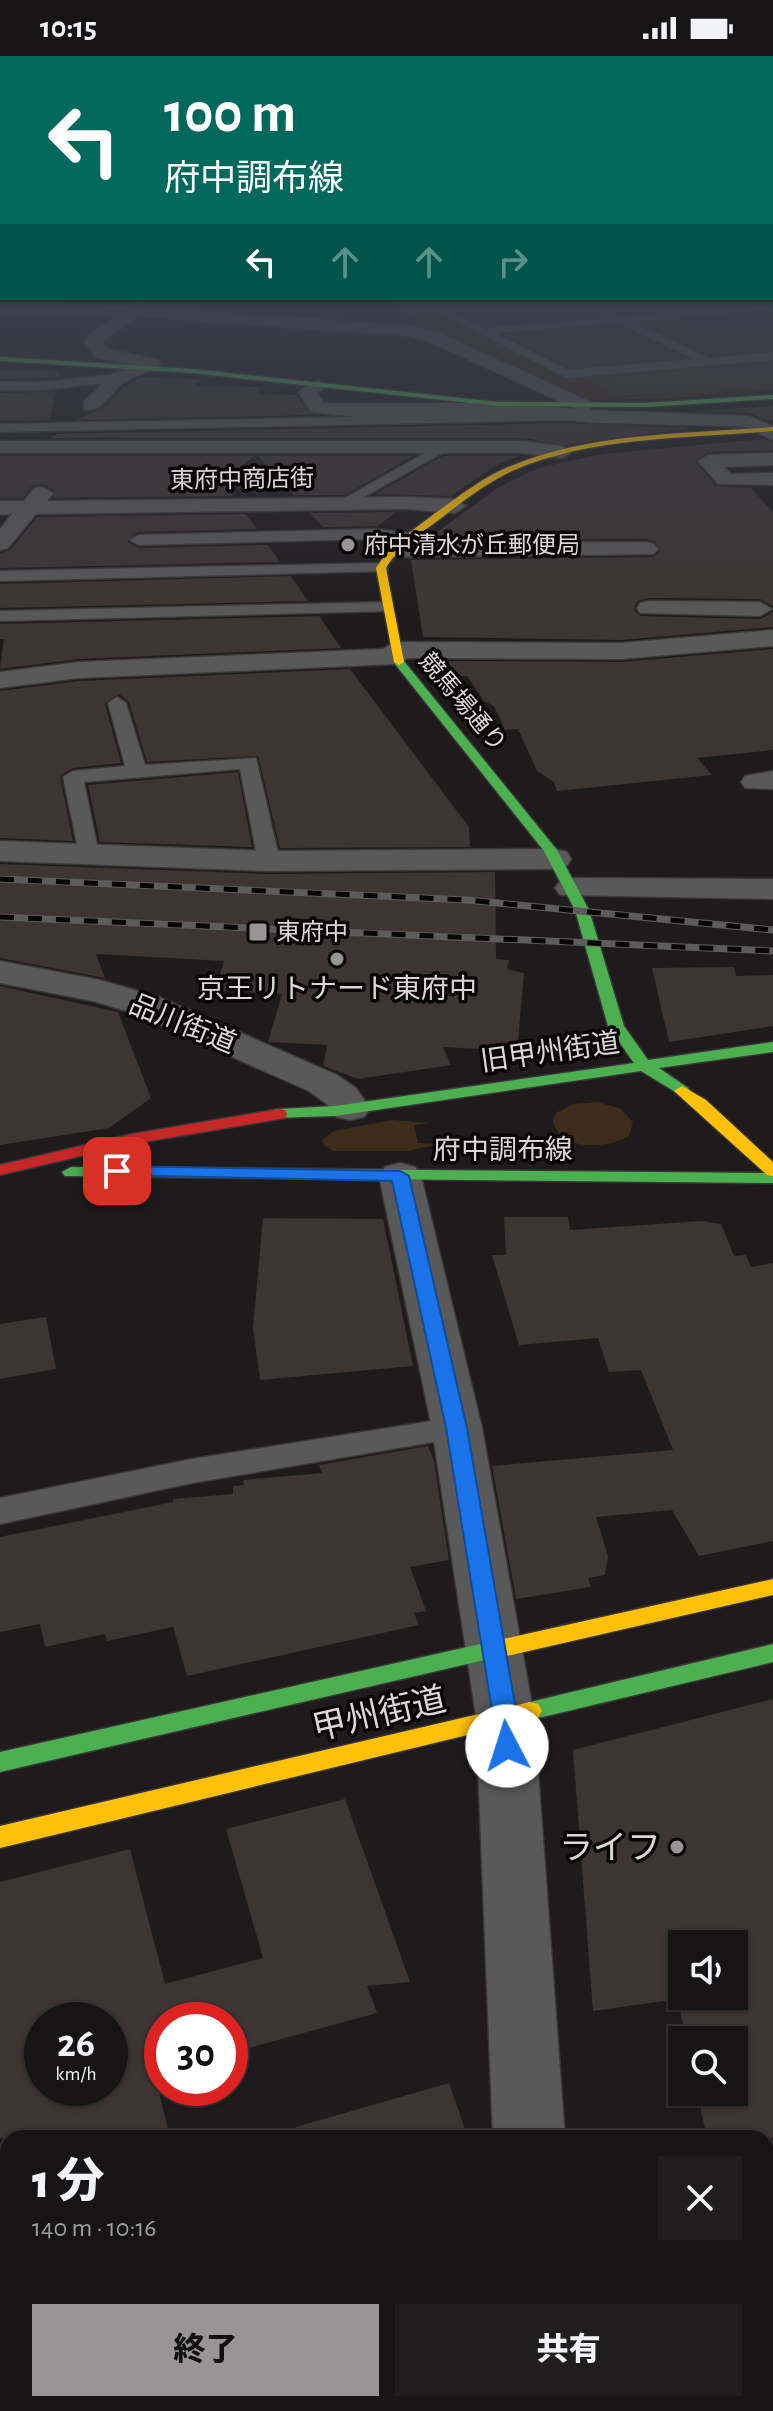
<!DOCTYPE html>
<html lang="ja">
<head>
<meta charset="utf-8">
<style>
	:root { --surface:#171415; --page:#201d1e; --text:#f1f3f6; --muted:#9e9ea0; --line:#363334; --accent:#999596 }
	body { margin:0; font-family:"Alegreya Sans","Noto Sans JP",sans-serif; background:var(--page); color:var(--text); height:100vh; display:flex; flex-direction:column; font-size:30px; white-space:nowrap }
	* { box-sizing:border-box; margin:0 }
	p { font-size:26px; color:var(--muted) }
	.icon { flex:none; width:44px; height:44px; fill:none; stroke:currentColor; stroke-width:2; stroke-linecap:round; stroke-linejoin:round }
	.map { position:relative; flex:1; overflow:hidden }
	.details { position:absolute; left:0px; top:2074px; width:774px; height:282px; display:flex; flex-direction:column; background:var(--surface); border-radius:24px 24px 0 0; box-shadow:0 2px 6px #0004,0 0 0 2px var(--line) }
	.details>* { flex:none }
	.hud { position:absolute; left:0px; top:0px; width:774px; height:244px; box-shadow:0 2px 6px #0004,0 0 0 2px var(--line); background:#00695c; color:#fff; overflow:hidden }
	.fabs { position:absolute; left:668px; top:1874px; display:grid; gap:16px }
	.fabs a { display:grid; place-items:center; width:80px; height:80px; border-radius:0px; background:var(--surface); box-shadow:0 2px 6px #0004,0 0 0 2px var(--line); font-size:40px }
	.speed { position:absolute; left:24px; top:1946px; display:flex; gap:16px; font-size:40px; font-weight:700; text-align:center }
	.speed>* { display:grid; place-content:center; width:104px; height:104px; border-radius:50%; background:var(--surface); box-shadow:0 2px 6px #0004,0 0 0 2px var(--line); line-height:1 }
	.speed small { font-size:20px; font-weight:400 }
	.speed .limit { border:12px solid #d22; background:#fff; color:#111 }
	.pin { position:absolute; display:grid; place-items:center; width:68px; height:68px; color:#fff; margin:-34px; border-radius:16px; box-shadow:0 4px 12px #0006 }
	.me { position:absolute; width:88px; margin:-44px; rotate:355deg; stroke-linejoin:round; filter:drop-shadow(0 0 6px #0008) }
	.turn { display:flex; align-items:center; gap:28px; height:168px; padding:0 32px; font-size:36px }
	.turn .icon { width:104px; height:104px; stroke-width:2.5 }
	.turn b { display:block; font-size:56px; line-height:68px }
	.lanes { display:flex; align-items:center; height:76px; padding:0 32px; background:#0003; justify-content:center; gap:40px; direction:ltr }
	.lanes .off { opacity:.35 }
	.round { display:grid; place-items:center; flex:none; width:84px; height:84px; border-radius:0px; background:var(--page) }
	.headline { display:flex; align-items:center; justify-content:space-between; height:136px; padding:0 32px }
	h1 { font-size:48px; font-weight:800; line-height:60px }
	.action { display:flex; gap:16px; margin-top:auto; padding:16px 32px }
	.action a { flex:1; height:92px; border-radius:0px; background:var(--accent); color:#111; font-size:32px; font-weight:800; line-height:92px; text-align:center }
	.action a+a { background:var(--page); color:var(--text) }
	.status { display:flex; justify-content:space-between; align-items:center; height:56px; padding:0 40px; background:var(--surface); direction:ltr }
	.status svg { height:22px; fill:currentColor }
	.map>svg:first-child { display:block }
	.green { fill:#3c2d1a }
	.building { fill:#3c3533; fill-rule:evenodd }
	.lines { fill:none; stroke-linecap:round; stroke-linejoin:round }
	.lane-casing { stroke:#383636; stroke-width:3 }
	.street-casing { stroke:#383636; stroke-width:3 }
	.fast-casing { stroke:#383636; stroke-width:3 }
	.slow-casing { stroke:#383636; stroke-width:3 }
	.jam-casing { stroke:#383636; stroke-width:3 }
	.lane { fill:#5a5959; fill-rule:evenodd }
	.street { fill:#5a5959; fill-rule:evenodd }
	.fast { fill:#4caf50; fill-rule:evenodd }
	.slow { fill:#ffc107; fill-rule:evenodd }
	.jam { fill:#c62828; fill-rule:evenodd }
	.rail-casing { stroke:#5d5c5d; stroke-width:7 }
	.rail { stroke:#080606; stroke-width:5; stroke-dasharray:14; stroke-linecap:butt }
	.route { fill:#1a73e8; stroke:#114b97; stroke-width:2 }
	.poi-dot { fill:#999596; stroke:#080606; stroke-width:3 }
	.labels { text-anchor:middle; stroke-width:7; stroke-linejoin:round; paint-order:stroke }
	.far-street-label { font-size:24px; fill:#dbd7d7; stroke:#080606 }
	.far-poi-label { font-size:24px; fill:#dbd7d7; stroke:#080606; text-anchor:start }
	.poi-label { font-size:28px; fill:#dbd7d7; stroke:#080606 }
	.street-label { font-size:28px; fill:#dbd7d7; stroke:#080606 }
	.near-street-label { font-size:34px; fill:#dbd7d7; stroke:#080606 }
	.near-poi-label { font-size:34px; fill:#dbd7d7; stroke:#080606; text-anchor:end }
</style>
</head>
<body>
<div class="status"><b>10:15</b><svg viewBox="0 0 49 12"><path d="M0 12V9h3v3zM5 12V6h3v6zM10 12V3h3v9zM15 12V0h3v12zM26 1h20v11H26zM47 4h2v5h-2z"/></svg></div>
<div class="map">
<svg width="773" height="2355" viewBox="0 0 773 2355">
	<rect width="100%" height="100%" fill="#1f1b1c"/>
	<!-- green -->
	<g class="green">
		<polygon points="773,238 773,334 679,342 588,344 455,285 407,273 416,264 382,242 772,242"/>
		<path d="M 598,1046 L 621,1053 L 633,1066 L 629,1080 C 607,1093 559,1096 553,1064 L 556,1057 L 573,1048 Z"/>
		<polygon points="392,1064 431,1067 414,1069 418,1087 440,1088 407,1095 333,1095 324,1089 322,1084 334,1075"/>
	</g>
	<!-- building -->
	<g class="building">
		<polygon points="433,242 566,242 596,260 485,269"/>
		<polygon points="589,242 720,242 734,248 622,257"/>
		<polygon points="759,258 773,264 773,293 710,299 644,268"/>
		<polygon points="617,270 682,301 569,311 507,279"/>
		<polygon points="773,307 773,332 616,340 585,323"/>
		<polygon points="0,314 37,314 60,315 58,321 0,323"/>
		<polygon points="141,321 201,324 195,330 260,331 258,338 296,339 311,359 76,364 104,351 123,331"/>
		<polygon points="55,336 50,364 0,365 0,337"/>
		<polygon points="773,350 773,364 768,365 749,357 694,355"/>
		<polygon points="564,367 693,372 565,389 524,382 51,382 57,378"/>
		<polygon points="763,383 773,387 773,394 708,396 695,405 716,430 751,432 773,456 773,550 760,543 649,542 637,545 634,554 640,560 760,563 773,556 773,571 621,584 423,581 411,504 654,501 660,495 656,486 646,483 426,484 499,431 538,412 603,398"/>
		<polygon points="0,400 254,400 223,425 233,440 53,442 54,434 42,428 32,430 23,442 0,442"/>
		<polygon points="258,400 413,400 345,439 294,439"/>
		<polygon points="443,400 518,400 495,410 451,440 375,438"/>
		<polygon points="396,456 378,470 323,471 310,457"/>
		<polygon points="246,458 257,473 138,476 127,485 138,492 268,489 280,506 0,512 0,497 10,494 37,461"/>
		<polygon points="291,520 308,545 0,552 0,528"/>
		<polygon points="319,560 341,592 79,603 0,613 4,583 0,583 0,568"/>
		<polygon points="773,593 773,694 697,702 712,719 557,735 554,726 537,715 518,673 505,674 494,650 484,645 467,620 459,620 445,605 621,606"/>
		<polygon points="350,613 469,771 470,791 280,792 258,700 147,706 129,646 119,638 105,648 121,707 73,712 60,720 73,785 0,782 0,635 79,625"/>
		<polygon points="238,716 252,791 100,786 88,729"/>
		<polygon points="0,808 269,818 495,816 496,903 509,904 507,913 524,917 517,995 443,991 451,1009 358,1023 323,1010 327,989 268,986 282,938 215,935 224,905 96,898 105,922 0,902"/>
		<polygon points="734,911 736,920 773,919 773,970 669,986 652,912"/>
		<polygon points="0,930 118,956 151,1042 109,1072 0,1089"/>
		<polygon points="504,1161 568,1161 570,1174 701,1165 721,1168 734,1200 746,1199 751,1211 773,1207 773,1485 699,1500 672,1454 596,1461 608,1500 605,1519 588,1522 591,1531 516,1543 492,1410 673,1394 641,1314 609,1316 598,1282 519,1289 492,1199 506,1199"/>
		<polygon points="263,1162 383,1163 413,1310 260,1324 253,1272"/>
		<polygon points="46,1261 56,1313 0,1323 0,1268"/>
		<polygon points="428,1390 434,1405 449,1504 410,1511 426,1555 414,1557 419,1569 187,1620 173,1571 107,1585 105,1578 45,1591 40,1568 0,1576 0,1481 173,1446 173,1443 233,1438 233,1430 244,1429 243,1424 322,1417 319,1409"/>
		<path d="M 773,1643 L 773,2082 L 707,2082 L 697,2036 L 734,2036 L 734,1984 L 686,1984 L 678,1943 L 593,1955 L 573,1694 ZM 682,1888 L 734,1888 L 734,1940 L 682,1940 Z"/>
		<path d="M 345,1743 L 410,1926 L 367,1930 L 377,1957 L 230,1997 L 230,1964 L 162,1964 L 162,1987 L 148,1991 L 170,2082 L 0,2082 L 0,1826 L 130,1793 L 165,1928 L 263,1902 L 226,1773 ZM 42,1964 L 110,1964 L 110,2032 L 42,2032 Z"/>
		<polygon points="449,2027 468,2082 298,2082 296,2071"/>
	</g>
	<g class="lines">
		<defs>
			<g id="lane">
				<polygon points="2,239 2,242 11,242 27,253 18,255 0,245"/>
				<path d="M 413,242 L 426,242 L 484,272 L 606,262 L 569,242 L 582,242 L 621,260 L 773,248 L 773,254 L 633,266 L 709,302 L 773,296 L 773,304 L 566,322 ZM 618,267 L 693,303 L 568,314 L 496,277 Z"/>
				<polygon points="118,318 122,319 122,325 42,334 0,334 0,326 42,326"/>
				<polygon points="566,357 571,358 571,364 0,376 0,368"/>
				<polygon points="439,389 451,392 348,450 336,447"/>
				<polygon points="376,473 409,477 417,482 409,487 376,483 138,489 130,484 138,479"/>
				<polygon points="381,507 387,509 387,515 0,525 0,515"/>
				<polygon points="385,546 391,547 391,555 0,565 0,555"/>
				<polygon points="117,641 126,647 145,709 256,702 280,805 277,810 269,812 258,805 240,713 84,726 99,798 96,803 80,803 63,721 73,715 125,710 108,647"/>
				<polygon points="457,1361 469,1364 474,1372 469,1380 192,1427 0,1468 0,1442 192,1403"/>
			</g>
			<g id="street">
				<path d="M 142,245 L 149,251 L 411,270 L 440,277 L 591,346 L 593,350 L 589,354 L 749,360 L 773,370 L 773,384 L 745,371 L 729,370 L 600,367 L 500,359 L 356,361 L 311,356 L 298,336 L 318,324 L 327,329 L 317,337 L 324,347 L 500,347 L 576,353 L 428,285 L 411,280 L 138,260 L 102,286 L 108,293 L 158,304 L 161,308 C 151,317 137,318 126,325 C 111,334 104,358 84,353 L 84,345 L 112,318 L 134,309 L 96,301 L 85,287 L 88,279 L 118,259 L 0,258 L 0,248 L 131,250 Z"/>
				<polygon points="0,385 524,385 562,390 572,396 562,402 524,397 0,397"/>
				<polygon points="773,397 773,409 724,411 731,418 773,417 773,429 718,428 698,405 708,399"/>
				<polygon points="42,431 53,437 47,445 405,441 455,443 466,450 455,457 405,453 36,458 8,492 0,494 0,473 12,458 0,459 0,445 24,445 34,432"/>
				<polygon points="646,486 654,488 658,493 654,498 392,501 380,494 392,487"/>
				<polygon points="649,545 760,546 772,553 760,560 640,557 637,552 640,547"/>
				<polygon points="773,574 773,590 621,603 408,602 396,608 79,622 0,632 0,616 79,606 383,593 395,586 621,587"/>
				<polygon points="773,715 773,733 745,732 741,726 745,720"/>
				<polygon points="0,785 269,795 555,793 567,796 571,803 567,810 555,813 269,815 0,805"/>
				<polygon points="572,822 773,823 773,843 560,839 555,832 560,825"/>
				<polygon points="0,905 100,924 159,941 337,1019 356,1032 370,1052 364,1061 350,1064 336,1061 327,1048 309,1035 133,957 93,945 0,927"/>
				<polygon points="400,1107 415,1111 421,1120 482,1372 534,1660 565,2082 493,2082 476,1660 432,1372 379,1120 385,1111"/>
				<polygon points="773,2153 773,2229 766,2230 766,2154"/>
				<polygon points="125,2348 223,2348 220,2355 122,2355"/>
				<polygon points="501,2348 581,2348 582,2355 502,2355"/>
			</g>
			<g id="fast">
				<polygon points="0,301 192,313 498,346 645,347 773,339 773,343 645,351 498,350 192,317 0,305"/>
				<polygon points="395,604 403,604 557,794 589,854 624,970 648,1004 773,986 773,996 659,1012 688,1032 690,1035 682,1040 641,1015 335,1060 273,1062 271,1058 273,1054 279,1053 335,1050 634,1007 608,970 575,854 544,795 395,608"/>
				<polygon points="71,1111 773,1117 773,1127 65,1120 62,1116"/>
				<polygon points="494,1585 502,1588 506,1594 502,1600 0,1716 0,1696"/>
				<polygon points="773,1588 773,1606 530,1664 522,1662 518,1655 522,1648 530,1646"/>
			</g>
			<g id="slow">
				<path d="M 773,371 L 773,375 C 687,383 592,380 512,415 C 486,427 462,446 440,463 C 420,478 399,490 386,512 L 404,606 L 399,609 L 394,606 L 376,512 C 391,488 412,475 434,458 C 457,442 480,423 506,412 C 589,376 685,378 773,371 Z"/>
				<polygon points="682,1030 706,1044 773,1106 773,1120 767,1119 674,1035"/>
				<polygon points="773,1523 773,1539 494,1603 486,1600 482,1594 486,1588 494,1585"/>
				<polygon points="530,1646 538,1648 542,1655 538,1662 0,1792 0,1770"/>
			</g>
			<polygon id="jam" points="279,1053 285,1054 287,1058 285,1062 132,1088 0,1119 0,1109 132,1078"/>
		</defs>
		<!-- lane casing -->
		<use href="#lane" class="lane-casing"/>
		<!-- street casing -->
		<use href="#street" class="street-casing"/>
		<!-- fast casing -->
		<use href="#fast" class="fast-casing"/>
		<!-- slow casing -->
		<use href="#slow" class="slow-casing"/>
		<!-- jam casing -->
		<use href="#jam" class="jam-casing"/>
		<!-- lane -->
		<use href="#lane" class="lane"/>
		<!-- street -->
		<use href="#street" class="street"/>
		<!-- fast -->
		<use href="#fast" class="fast"/>
		<!-- slow -->
		<use href="#slow" class="slow"/>
		<!-- jam -->
		<use href="#jam" class="jam"/>
		<defs>
			<g id="rail">
				<polyline points="0,823 467,844 773,874"/>
				<polyline points="0,861 773,895"/>
			</g>
		</defs>
		<!-- rail casing -->
		<use href="#rail" class="rail-casing"/>
		<!-- rail -->
		<use href="#rail" class="rail"/>
	</g>
	<!-- sky -->
	<linearGradient id="sky" x2="0" y2="1"><stop stop-color="#110f0f"/><stop offset="0.42" stop-color="#3c3f4b"/><stop offset="1" stop-color="#3c3f4b" stop-opacity="0"/></linearGradient>
	<rect width="773" height="568" fill="url(#sky)"/>
	<!-- route -->
	<polygon class="route" points="117,1110 400,1115 409,1120 467,1372 517,1660 519,1690 515,1697 507,1700 498,1697 493,1660 446,1372 392,1125 111,1119 111,1112"/>
	<!-- markers -->
	<g class="poi-dot">
		<circle cx="348" cy="489" r="8"/>
		<rect x="248" y="866" width="20" height="20" rx="4"/>
		<circle cx="337" cy="903" r="8"/>
		<circle cx="677" cy="1791" r="8"/>
	</g>
	<g class="labels">
		<!-- far-street labels -->
		<g class="far-street-label">
			<text transform="translate(242 423) rotate(-1)" y="8">東府中商店街</text>
			<text transform="translate(463 646) rotate(50)" y="8">競馬場通り</text>
		</g>
		<!-- far-poi labels -->
		<g class="far-poi-label">
			<text x="364" y="497">府中清水が丘郵便局</text>
			<text x="276" y="884">東府中</text>
		</g>
		<!-- poi labels -->
		<g class="poi-label">
			<text x="337" y="942">京王リトナード東府中</text>
		</g>
		<!-- street labels -->
		<g class="street-label">
			<text transform="translate(183 967) rotate(22)" y="10">品川街道</text>
			<text transform="translate(550 995) rotate(-8)" y="10">旧甲州街道</text>
			<text x="503" y="1103">府中調布線</text>
		</g>
		<!-- near-street labels -->
		<g class="near-street-label">
			<text transform="translate(379 1657) rotate(-13)" y="12">甲州街道</text>
		</g>
		<!-- near-poi labels -->
		<g class="near-poi-label">
			<text x="661" y="1803">ライフ</text>
		</g>
	</g>
</svg>
<div class="fabs">
<a><svg class="icon" aria-label="sound" viewBox="0 0 24 24"><path d="M4 9h4l5-4v14l-5-4H4zM17 9q2 3 0 6"/></svg></a>
<a><svg class="icon" aria-label="search" viewBox="0 0 24 24"><circle cx="10" cy="10" r="6"/><path d="M15 15l6 6"/></svg></a>
</div>
<div class="speed"><div>26<small>km/h</small></div><div class="limit">30</div></div>
<div class="pin" style="left:117px;top:1115px;background:#d93025"><svg class="icon" aria-label="arrive" viewBox="0 0 24 24"><path d="M6 21V4h12l-3 4 3 4H6"/></svg></div>
<svg class="me" style="left:507px;top:1690px" viewBox="-20 -20 40 40"><circle r="19" fill="#fff"/><path d="M0-13L10 11 0 6-10 11z" fill="#1a73e8"/></svg>
<div class="hud">
<div class="turn"><svg class="icon" aria-label="left" viewBox="0 0 24 24"><path d="M17 20v-9H6M10 6l-5 5 5 5"/></svg><div><b>100 m</b>府中調布線</div></div>
<div class="lanes"><svg class="icon" aria-label="left" viewBox="0 0 24 24"><path d="M17 20v-9H6M10 6l-5 5 5 5"/></svg><svg class="icon off" aria-label="ahead" viewBox="0 0 24 24"><path d="M12 20V5M6 11l6-6 6 6"/></svg><svg class="icon off" aria-label="ahead" viewBox="0 0 24 24"><path d="M12 20V5M6 11l6-6 6 6"/></svg><svg class="icon off" aria-label="right" viewBox="0 0 24 24"><path d="M7 20v-9h11M14 6l5 5-5 5"/></svg></div>
</div>
<section class="details">
<div class="headline"><div><h1>1 分</h1><p>140 m · 10:16</p></div><a class="round"><svg class="icon" aria-label="close" viewBox="0 0 24 24"><path d="M6 6l12 12M18 6L6 18"/></svg></a></div>
<div class="action"><a>終了</a><a>共有</a></div>
</section>
</div>
</body>
</html>
